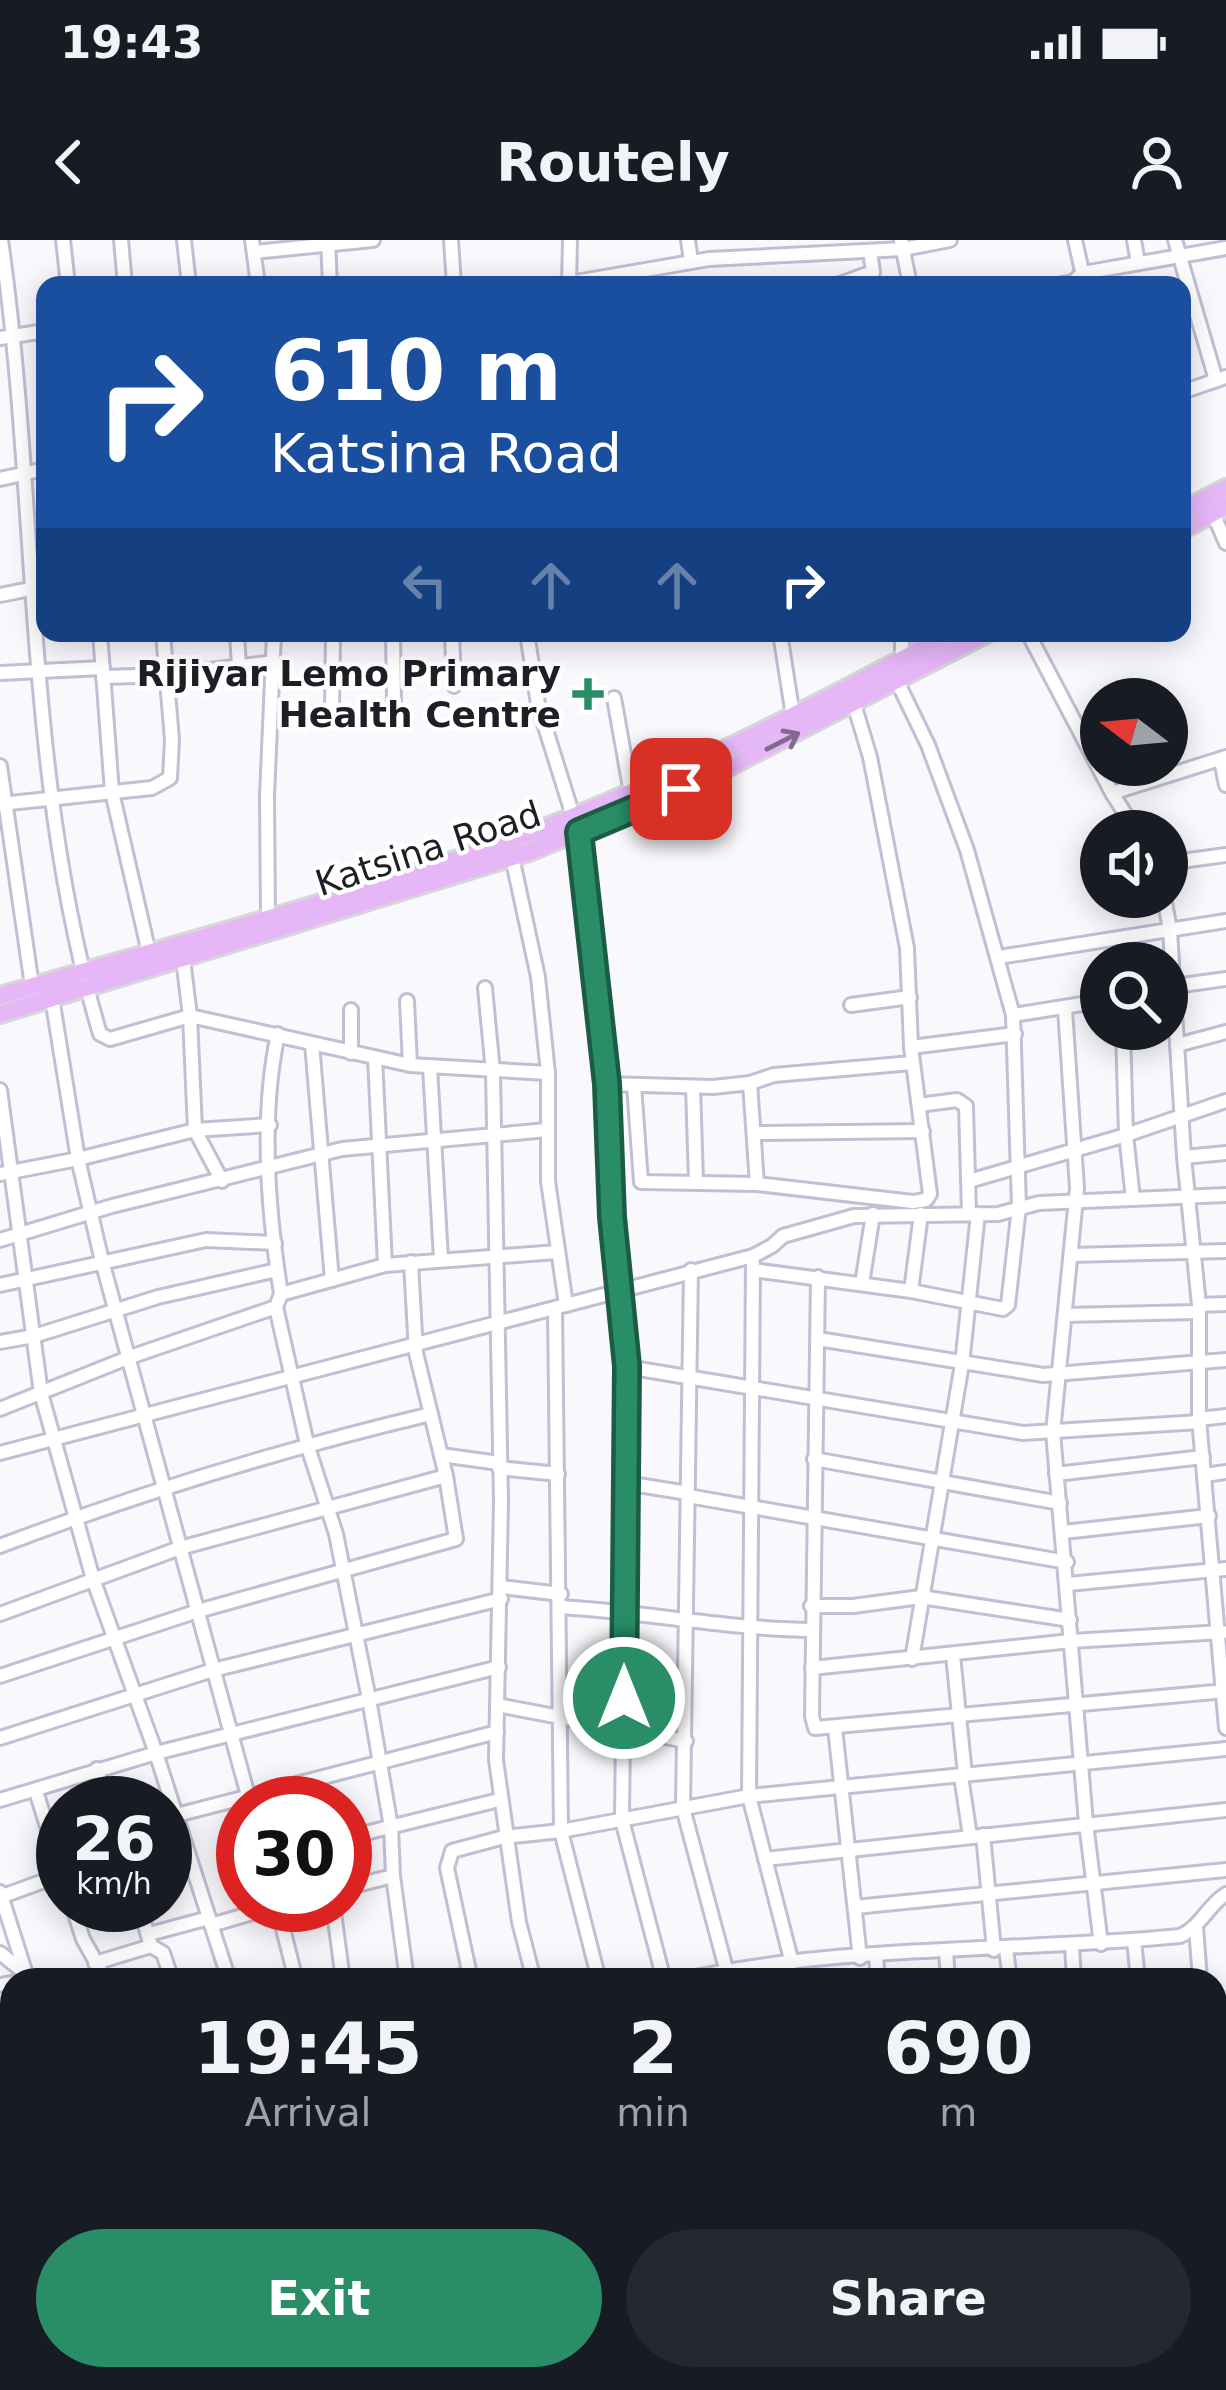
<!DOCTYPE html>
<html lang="en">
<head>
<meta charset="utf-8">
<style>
	:root { --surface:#171b24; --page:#242831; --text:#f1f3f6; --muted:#9ea1a6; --accent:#298d68 }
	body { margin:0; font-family:"DejaVu Sans",sans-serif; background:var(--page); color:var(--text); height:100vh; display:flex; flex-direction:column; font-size:45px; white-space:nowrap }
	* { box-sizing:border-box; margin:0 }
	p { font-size:39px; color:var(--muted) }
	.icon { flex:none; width:66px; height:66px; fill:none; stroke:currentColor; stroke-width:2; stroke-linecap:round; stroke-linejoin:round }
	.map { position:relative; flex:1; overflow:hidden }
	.panel { position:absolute; left:0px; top:1728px; width:1227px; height:423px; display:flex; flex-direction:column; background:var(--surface); border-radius:36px 36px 0 0; box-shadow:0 6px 30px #0003 }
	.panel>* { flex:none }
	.hud { position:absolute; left:36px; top:36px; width:1155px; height:366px; border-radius:24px; box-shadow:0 6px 30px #0003; background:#1a4fa0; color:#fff; overflow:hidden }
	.needle { width:78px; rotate:286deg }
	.fabs { position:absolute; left:1080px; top:438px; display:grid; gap:24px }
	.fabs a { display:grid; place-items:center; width:108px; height:108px; border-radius:50%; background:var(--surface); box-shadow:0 6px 30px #0003; font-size:60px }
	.speed { position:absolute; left:36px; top:1536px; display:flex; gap:24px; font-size:60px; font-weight:700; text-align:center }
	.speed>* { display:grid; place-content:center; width:156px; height:156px; border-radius:50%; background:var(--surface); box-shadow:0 6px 30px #0003; line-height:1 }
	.speed small { font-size:30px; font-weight:400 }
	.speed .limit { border:18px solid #d22; background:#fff; color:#111 }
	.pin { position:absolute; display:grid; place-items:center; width:102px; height:102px; color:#fff; margin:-51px; border-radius:24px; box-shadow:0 6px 18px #0006 }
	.me { position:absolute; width:132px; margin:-66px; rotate:0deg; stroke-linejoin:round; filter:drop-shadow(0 0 9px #0008) }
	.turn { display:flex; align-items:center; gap:42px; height:252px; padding:0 36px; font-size:54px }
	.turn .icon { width:156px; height:156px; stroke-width:2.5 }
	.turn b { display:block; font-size:84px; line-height:102px }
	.lanes { display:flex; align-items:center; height:114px; padding:0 36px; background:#0003; justify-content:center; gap:60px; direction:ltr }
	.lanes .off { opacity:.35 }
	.eta { display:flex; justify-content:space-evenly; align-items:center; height:204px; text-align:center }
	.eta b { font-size:72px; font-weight:600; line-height:84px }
	.button { display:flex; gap:24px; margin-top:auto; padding:24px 36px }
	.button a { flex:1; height:138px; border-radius:72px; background:var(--accent); color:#fff; font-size:48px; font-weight:600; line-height:138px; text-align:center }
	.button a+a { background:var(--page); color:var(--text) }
	.status { display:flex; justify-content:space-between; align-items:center; height:84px; padding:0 60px; background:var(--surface); direction:ltr }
	.status svg { height:33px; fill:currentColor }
	header { display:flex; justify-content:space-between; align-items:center; height:156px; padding:0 36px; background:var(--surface); font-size:54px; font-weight:600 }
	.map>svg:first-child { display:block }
	.grass { fill:url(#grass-tufts) }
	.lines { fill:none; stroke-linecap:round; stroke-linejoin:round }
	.minor-casing { stroke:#c2bfd4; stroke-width:18 }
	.highway-casing { stroke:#d7d6d8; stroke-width:22 }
	.minor { stroke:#fff; stroke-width:12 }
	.highway { stroke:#e6b7f7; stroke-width:16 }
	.oneway { stroke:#826a8e }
	.route-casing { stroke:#1b5c44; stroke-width:30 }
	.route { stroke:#298d68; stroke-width:21 }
	.poi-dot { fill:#298d68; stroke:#fff; stroke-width:4.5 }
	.labels { text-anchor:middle; stroke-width:9; stroke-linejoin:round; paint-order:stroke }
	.poi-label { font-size:36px; font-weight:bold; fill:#1f1e25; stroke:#fff; text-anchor:end }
	.street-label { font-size:36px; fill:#1f1e25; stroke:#fff }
</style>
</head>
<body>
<div class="status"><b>19:43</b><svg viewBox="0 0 49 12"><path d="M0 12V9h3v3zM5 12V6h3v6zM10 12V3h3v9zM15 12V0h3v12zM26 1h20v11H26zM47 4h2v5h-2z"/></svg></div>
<header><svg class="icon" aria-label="back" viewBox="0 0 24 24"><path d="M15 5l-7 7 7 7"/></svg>Routely<svg class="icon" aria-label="person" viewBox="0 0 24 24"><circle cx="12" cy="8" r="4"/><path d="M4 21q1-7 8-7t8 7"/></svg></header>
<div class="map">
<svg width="1226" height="2150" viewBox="0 0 1226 2150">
	<defs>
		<pattern id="grass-tufts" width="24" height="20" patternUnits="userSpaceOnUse" patternTransform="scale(3)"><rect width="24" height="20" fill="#f8c0e1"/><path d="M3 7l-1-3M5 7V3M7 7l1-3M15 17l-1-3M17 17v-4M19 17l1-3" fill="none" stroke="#d4a5c1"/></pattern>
	</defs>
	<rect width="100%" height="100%" fill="#f9f9fd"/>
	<!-- grass -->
	<polygon class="grass" points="429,2139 495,2139 503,2150 420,2150 419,2143"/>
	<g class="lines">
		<defs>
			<g id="minor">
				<path d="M 1,0 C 39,263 23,537 100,794 L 110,799 L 190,776 L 410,825 L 548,833"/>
				<polyline points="63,0 68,45"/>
				<polyline points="121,0 125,45"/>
				<polyline points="184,0 189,45"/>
				<polyline points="252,0 258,45"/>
				<polyline points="328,0 330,45"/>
				<polyline points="451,0 454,45"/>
				<polyline points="688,0 691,21"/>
				<polyline points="901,0 910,45"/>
				<polyline points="1075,0 1085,45"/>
				<polyline points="1134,0 1138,23"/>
				<polyline points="1175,0 1216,140"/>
				<polyline points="254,12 373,0"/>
				<polyline points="558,45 709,19 903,9 950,0"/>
				<polyline points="569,45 570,0"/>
				<polyline points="837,45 873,32 870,11"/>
				<polyline points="1057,45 1073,42 1083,33 1226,8"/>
				<polyline points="0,98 45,91"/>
				<polyline points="1182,152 1226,137"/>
				<polyline points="0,239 45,229"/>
				<polyline points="1213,273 1226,303"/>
				<polyline points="0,355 45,346"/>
				<polyline points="100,393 112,552 149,713"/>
				<polyline points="237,393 239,427"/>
				<polyline points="393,393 394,463"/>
				<polyline points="452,393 454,446"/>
				<polyline points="527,393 538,464 573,576"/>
				<polyline points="780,393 793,476"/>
				<polyline points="1028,393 1112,553 1136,591"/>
				<polyline points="902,419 902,393"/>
				<polyline points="0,433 103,428"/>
				<polyline points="103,437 168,435 274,422"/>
				<polyline points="614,458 631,553"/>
				<polyline points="332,472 333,393"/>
				<polyline points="1221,520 1226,545"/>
				<polyline points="0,526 32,746"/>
				<polyline points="1112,553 1226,517"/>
				<polyline points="0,564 152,548 170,538 172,500 163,393"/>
				<polyline points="579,592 607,844 612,977 627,1127 622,1580 664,1740"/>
				<polyline points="512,617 538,737 548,833 548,941 566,1065"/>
				<polyline points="1167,623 1226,615"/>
				<polyline points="1164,657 1170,690 1184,917 1199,1065 1199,1179 1226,1488"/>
				<polyline points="268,677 267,556 274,393"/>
				<polyline points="999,717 1226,681"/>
				<polyline points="183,719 190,776 195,890 222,941"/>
				<polyline points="1168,747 1226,739"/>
				<polyline points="485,748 493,832 501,1261 496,1520 519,1682 534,1740"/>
				<polyline points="52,758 78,919 102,1021 250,1563"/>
				<polyline points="407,761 410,825"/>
				<polyline points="851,765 910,757"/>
				<polyline points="1065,769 1077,948 1053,1192 1086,1583 1101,1704"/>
				<polyline points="351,770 351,813"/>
				<polyline points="1013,775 1101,761"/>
				<polyline points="1123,789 1126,895 1133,959"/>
				<path d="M 278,794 C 260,876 268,972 281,1054 L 276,1067 L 307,1204 L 336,1294 L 369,1459 L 391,1587 L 393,1636 L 407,1740"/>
				<polyline points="312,804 332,1040"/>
				<polyline points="1177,805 1226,792"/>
				<polyline points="911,807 1015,794"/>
				<polyline points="375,818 385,1025"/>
				<polyline points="430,827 441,1019"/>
				<polyline points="750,843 757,944"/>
				<polyline points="607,844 713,847 750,843 774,835 912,823"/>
				<polyline points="634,845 641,942 757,944 913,962 926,960 930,954 911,807 907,708 870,517 854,464"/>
				<polyline points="693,847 696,941"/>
				<polyline points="0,850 41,1153 93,1339 156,1513 229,1740"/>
				<polyline points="919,865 957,860 966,866 969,974"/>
				<polyline points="756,893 923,891"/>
				<polyline points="1184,917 1226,913"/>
				<polyline points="0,934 78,919 195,890 270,885"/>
				<polyline points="969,941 1126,895 1226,861"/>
				<polyline points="0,1000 112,966 342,909 547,890"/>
				<polyline points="1071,1015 1226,1011"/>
				<polyline points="753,1023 749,1556 792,1723"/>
				<polyline points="691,1030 683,1568 729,1740"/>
				<polyline points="753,1030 911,1051 1003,1069 1008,1065 1019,967 1013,775 967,610 928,505 897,441"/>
				<polyline points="818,1037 812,1476 815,1488 1226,1451"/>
				<polyline points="862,1044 873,974"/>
				<polyline points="0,1045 206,1000 275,1003"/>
				<polyline points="911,1051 921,974"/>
				<polyline points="281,1054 385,1025 557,1012"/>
				<polyline points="1199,1065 1226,1064"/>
				<polyline points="555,1068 561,1591 599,1740"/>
				<polyline points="1065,1075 1197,1072"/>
				<polyline points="818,1099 1043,1135 1226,1120"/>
				<polyline points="0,1102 34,1096 158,1057 277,1030"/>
				<polyline points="627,1127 1023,1193 1200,1182"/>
				<polyline points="0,1169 130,1117 276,1067"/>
				<polyline points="1199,1179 1226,1176"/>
				<polyline points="0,1213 753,1016 772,1006 783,996 854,976 998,974 1039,963 1226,955"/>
				<polyline points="441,1215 499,1223"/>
				<polyline points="814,1219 1060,1263"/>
				<polyline points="499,1228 558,1234"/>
				<polyline points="1056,1234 1203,1217"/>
				<polyline points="1205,1235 1226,1232"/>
				<polyline points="625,1243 688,1253"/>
				<polyline points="688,1256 1067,1322"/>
				<polyline points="1063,1292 1209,1276"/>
				<path d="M 0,1306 C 142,1252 284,1209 431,1174"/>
				<polyline points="1068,1344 1226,1329"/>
				<polyline points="501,1347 561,1354"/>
				<polyline points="811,1366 853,1366 921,1357 1070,1380"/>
				<path d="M 561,1367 C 645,1372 728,1389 812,1390"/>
				<polyline points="0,1374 180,1308 446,1236"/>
				<polyline points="953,1415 965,1535"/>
				<polyline points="912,1419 962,1124 978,974"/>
				<polyline points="812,1428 1071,1401 1223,1392"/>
				<polyline points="0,1436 198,1371 456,1299 446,1236 416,1113 411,1022"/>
				<polyline points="497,1465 686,1501"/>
				<polyline points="835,1488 860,1718"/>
				<polyline points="0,1498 213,1430 501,1359"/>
				<polyline points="97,1529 107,1563"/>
				<polyline points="961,1536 970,1596"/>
				<polyline points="36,1551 63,1638"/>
				<polyline points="0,1560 156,1513 499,1427"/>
				<polyline points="165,1578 497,1492"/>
				<polyline points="983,1595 994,1710"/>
				<polyline points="345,1598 499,1560"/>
				<polyline points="765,1619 1226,1570"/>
				<polyline points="345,1648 393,1636"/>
				<polyline points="0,1652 25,1731"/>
				<polyline points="0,1657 63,1634"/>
				<polyline points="72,1665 83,1699 106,1740"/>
				<polyline points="139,1665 151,1706 163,1713 172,1740"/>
				<polyline points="277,1665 296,1740"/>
				<polyline points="333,1665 343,1740"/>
				<polyline points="855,1667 1226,1630"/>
				<polyline points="211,1685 280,1665"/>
				<polyline points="1196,1687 1200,1740"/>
				<polyline points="149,1694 209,1678"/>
				<polyline points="1134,1700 1138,1740"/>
				<polyline points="1072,1705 1074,1740"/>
				<polyline points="1006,1709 1010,1740"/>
				<polyline points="946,1711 948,1740"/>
				<polyline points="0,1713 34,1740"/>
				<polyline points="876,1717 878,1740"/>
				<polyline points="95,1723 151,1706"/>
				<polyline points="448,1740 470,1733"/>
				<polyline points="471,1740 447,1628 452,1611 504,1597 561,1591 749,1556 1226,1509"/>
				<path d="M 681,1740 C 844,1704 1015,1712 1180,1696 C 1201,1687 1207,1666 1226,1654"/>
				<polyline points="0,1745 12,1743"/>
				<polyline points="0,1794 12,1791"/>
				<polyline points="0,1859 12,1854"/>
				<polyline points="1215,1875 1226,1875"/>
				<polyline points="0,1918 12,1914"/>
				<polyline points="1215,1937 1226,1937"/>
				<polyline points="1215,1992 1226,1991"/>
				<polyline points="0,1999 12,1995"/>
				<polyline points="1215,2049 1226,2049"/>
				<polyline points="0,2062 12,2058"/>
				<polyline points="1215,2113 1226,2113"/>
				<polyline points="0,2125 12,2123"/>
				<polyline points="76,2139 77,2150"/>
				<polyline points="133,2139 134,2150"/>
				<polyline points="190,2139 191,2150"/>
				<polyline points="273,2139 275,2150"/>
				<polyline points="345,2139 347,2150"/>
				<polyline points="893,2139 894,2150"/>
				<polyline points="1036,2139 1037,2150"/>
				<polyline points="1084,2139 1084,2150"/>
				<polyline points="1133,2139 1133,2150"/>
				<polyline points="1160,2139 1160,2150"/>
				<polyline points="1212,2139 1212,2150"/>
				<polyline points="0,2148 1,2150"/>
				<polyline points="357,2150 405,2139"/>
				<polyline points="824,2150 825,2139"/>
				<polyline points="950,2150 997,2139"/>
			</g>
			<g id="highway">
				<polyline points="1182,271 1226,248"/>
				<polyline points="1182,290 1226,266"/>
				<path d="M 0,756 C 175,704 353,659 523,596 C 672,541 812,467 952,393"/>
				<polyline points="0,774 529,612 711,536 988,393"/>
			</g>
		</defs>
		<!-- minor casing -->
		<use href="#minor" class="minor-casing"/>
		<!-- highway casing -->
		<use href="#highway" class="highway-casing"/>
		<!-- minor -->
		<use href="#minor" class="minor"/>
		<!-- highway -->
		<use href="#highway" class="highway"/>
	</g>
	<!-- one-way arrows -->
	<defs><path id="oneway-shaft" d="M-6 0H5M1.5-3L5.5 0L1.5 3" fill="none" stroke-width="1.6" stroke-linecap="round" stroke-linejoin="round" transform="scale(3)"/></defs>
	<use class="oneway" href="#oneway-shaft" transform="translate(783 501) rotate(-27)"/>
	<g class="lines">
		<defs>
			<polyline id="route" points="624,1458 627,1126 612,977 607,844 579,592 681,549"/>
		</defs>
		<!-- route casing -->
		<use href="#route" class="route-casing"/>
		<!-- route -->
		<use href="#route" class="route"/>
	</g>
	<!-- markers -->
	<path class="poi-dot" d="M582 436h12v12h12v12h-12v12h-12v-12h-12v-12h12z"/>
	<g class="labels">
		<!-- poi labels -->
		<g class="poi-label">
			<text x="561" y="446">Rijiyar Lemo Primary<tspan x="561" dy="41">Health Centre</tspan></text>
		</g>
		<!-- street labels -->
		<g class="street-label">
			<text transform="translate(428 608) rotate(-18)" y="13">Katsina Road</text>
		</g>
	</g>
</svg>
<div class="fabs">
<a><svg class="needle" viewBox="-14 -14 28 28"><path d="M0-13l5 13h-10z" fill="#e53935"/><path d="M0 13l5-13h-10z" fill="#9ea1a6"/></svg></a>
<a><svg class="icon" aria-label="sound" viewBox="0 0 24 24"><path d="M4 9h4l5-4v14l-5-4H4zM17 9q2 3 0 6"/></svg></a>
<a><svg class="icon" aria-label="search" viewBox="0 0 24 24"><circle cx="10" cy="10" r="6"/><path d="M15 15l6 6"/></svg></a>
</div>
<div class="speed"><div>26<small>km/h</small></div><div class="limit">30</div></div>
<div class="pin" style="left:681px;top:549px;background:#d93025"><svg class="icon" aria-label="arrive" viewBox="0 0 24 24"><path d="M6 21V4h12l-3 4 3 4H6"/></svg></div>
<svg class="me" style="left:624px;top:1458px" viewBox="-20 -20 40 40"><circle r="17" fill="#298d68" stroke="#fff" stroke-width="3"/><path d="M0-11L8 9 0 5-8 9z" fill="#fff"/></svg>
<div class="hud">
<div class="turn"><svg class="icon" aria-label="right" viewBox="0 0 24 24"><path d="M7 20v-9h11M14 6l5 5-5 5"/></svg><div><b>610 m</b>Katsina Road</div></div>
<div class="lanes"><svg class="icon off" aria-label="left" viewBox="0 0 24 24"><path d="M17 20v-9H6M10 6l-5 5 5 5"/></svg><svg class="icon off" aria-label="ahead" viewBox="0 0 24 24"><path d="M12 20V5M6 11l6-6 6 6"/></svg><svg class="icon off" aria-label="ahead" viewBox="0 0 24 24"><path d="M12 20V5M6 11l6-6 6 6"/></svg><svg class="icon" aria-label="right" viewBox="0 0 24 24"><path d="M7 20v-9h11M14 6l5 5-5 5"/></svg></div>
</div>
<section class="panel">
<div class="eta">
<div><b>19:45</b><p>Arrival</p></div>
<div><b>2</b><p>min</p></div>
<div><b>690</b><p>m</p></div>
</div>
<div class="button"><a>Exit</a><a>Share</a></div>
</section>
</div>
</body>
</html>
